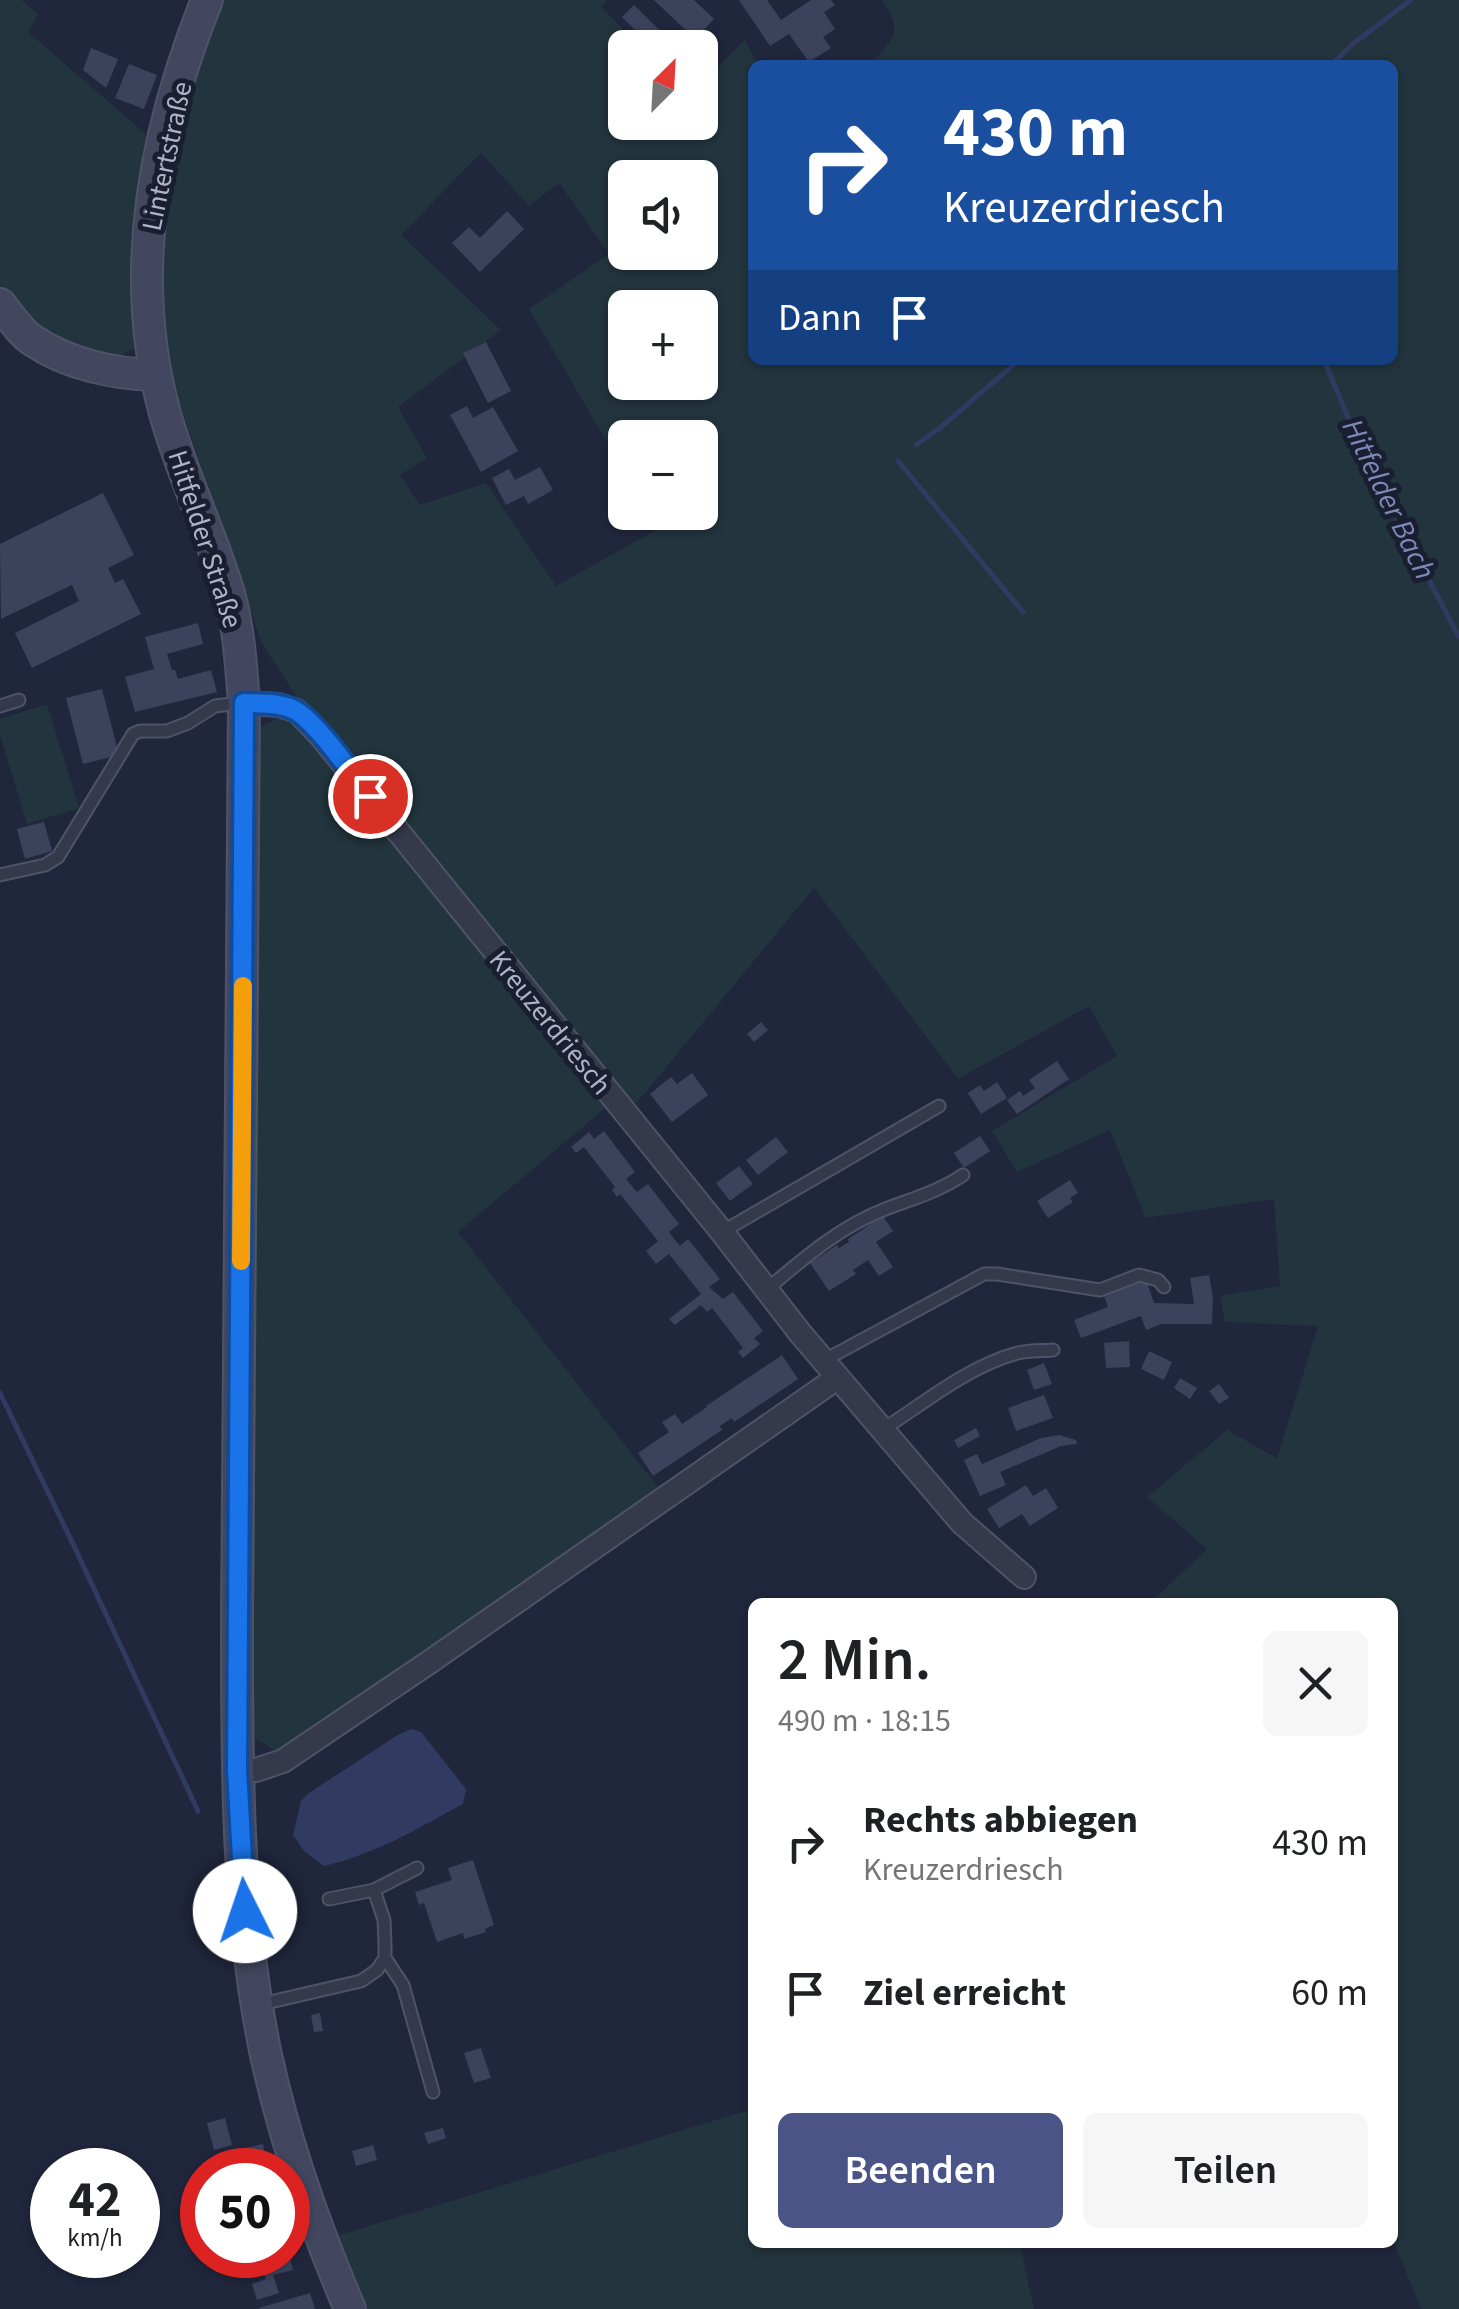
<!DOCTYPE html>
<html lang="de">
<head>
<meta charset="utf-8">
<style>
	:root { --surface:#fff; --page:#f6f6f6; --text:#202124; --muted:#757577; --accent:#4a5487 }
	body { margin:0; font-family:"Source Sans 3",sans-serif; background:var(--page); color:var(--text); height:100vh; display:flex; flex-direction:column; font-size:38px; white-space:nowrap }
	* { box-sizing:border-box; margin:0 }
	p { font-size:32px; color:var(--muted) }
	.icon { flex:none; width:55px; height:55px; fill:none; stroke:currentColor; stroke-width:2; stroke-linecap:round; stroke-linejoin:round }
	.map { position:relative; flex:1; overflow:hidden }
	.side { position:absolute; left:748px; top:1598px; width:650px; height:650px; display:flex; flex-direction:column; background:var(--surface); border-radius:15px; box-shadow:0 2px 8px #0004 }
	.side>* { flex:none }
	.guide { position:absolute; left:748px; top:60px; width:650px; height:305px; border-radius:15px; box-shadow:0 2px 8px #0004; background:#1a4fa0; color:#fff; overflow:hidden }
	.needle { width:65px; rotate:24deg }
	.tools { position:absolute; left:608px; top:30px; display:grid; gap:20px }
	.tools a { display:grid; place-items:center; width:110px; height:110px; border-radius:15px; background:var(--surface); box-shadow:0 2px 8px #0004; font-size:50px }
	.speed { position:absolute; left:30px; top:2148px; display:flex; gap:20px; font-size:50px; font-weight:700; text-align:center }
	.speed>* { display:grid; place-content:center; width:130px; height:130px; border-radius:50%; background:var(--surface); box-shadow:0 2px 8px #0004; line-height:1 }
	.speed small { font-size:25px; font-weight:400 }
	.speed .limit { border:15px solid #d22; background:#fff; color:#111 }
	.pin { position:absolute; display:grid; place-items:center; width:85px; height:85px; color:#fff; margin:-42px; border:5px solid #fff; border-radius:50%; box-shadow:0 2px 10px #0007 }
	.me { position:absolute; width:110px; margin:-55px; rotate:356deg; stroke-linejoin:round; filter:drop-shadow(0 0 8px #0008) }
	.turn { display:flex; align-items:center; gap:35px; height:210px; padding:0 30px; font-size:45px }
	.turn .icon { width:130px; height:130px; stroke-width:2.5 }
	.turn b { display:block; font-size:70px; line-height:85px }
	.then { display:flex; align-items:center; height:95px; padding:0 30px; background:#0003; gap:20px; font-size:38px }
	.round { display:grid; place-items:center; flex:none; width:105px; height:105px; border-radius:15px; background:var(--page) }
	.head { display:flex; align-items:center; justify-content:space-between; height:170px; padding:0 30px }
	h1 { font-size:60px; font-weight:600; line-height:75px }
	.primary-button { display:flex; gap:20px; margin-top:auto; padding:20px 30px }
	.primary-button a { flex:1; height:115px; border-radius:15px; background:var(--accent); color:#fff; font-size:40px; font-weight:600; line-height:115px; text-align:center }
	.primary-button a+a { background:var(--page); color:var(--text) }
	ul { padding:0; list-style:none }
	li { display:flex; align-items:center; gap:30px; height:150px; padding:0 30px }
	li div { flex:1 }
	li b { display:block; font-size:38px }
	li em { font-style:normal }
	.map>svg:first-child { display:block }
	.green { fill:#22343d; fill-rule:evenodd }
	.water { fill:#313b62 }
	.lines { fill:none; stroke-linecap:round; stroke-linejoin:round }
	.stream { stroke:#313b62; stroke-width:5 }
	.building { fill:#3c425c }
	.lane-casing { stroke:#4f5367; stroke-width:15 }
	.street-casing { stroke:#4f5367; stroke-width:26 }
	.secondary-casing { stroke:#4f5367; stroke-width:34 }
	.lane { stroke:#34394c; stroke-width:11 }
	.street { stroke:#34394c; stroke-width:22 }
	.secondary { stroke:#42475f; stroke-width:30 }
	.route-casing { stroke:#114b97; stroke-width:25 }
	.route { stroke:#1a73e8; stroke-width:18 }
	.slow { stroke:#f59e0b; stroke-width:18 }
	.labels { text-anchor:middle; stroke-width:10; stroke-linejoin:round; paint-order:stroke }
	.street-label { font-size:28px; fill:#afb3c8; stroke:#1a1e31 }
	.water-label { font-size:30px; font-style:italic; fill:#7d89b7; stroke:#1a1e31 }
</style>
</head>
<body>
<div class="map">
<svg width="1459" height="2309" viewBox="0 0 1459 2309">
	<rect width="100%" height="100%" fill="#20263c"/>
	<!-- green -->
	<g class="green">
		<path d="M 0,0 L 21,0 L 38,14 L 28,32 L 147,135 C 139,206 134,276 136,347 L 117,357 L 96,354 L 66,342 L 37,328 L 0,286 Z"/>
		<path d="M 223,0 L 607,0 L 601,6 L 639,47 L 625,48 L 625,122 L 700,122 L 700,69 L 709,76 L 745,40 L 758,65 L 752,65 L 752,360 L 1392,360 L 1392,65 L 868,65 C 894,40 904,33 882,0 L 1459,0 L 1459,2309 L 1421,2309 L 1393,2240 L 1392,1602 L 1151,1602 L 1207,1549 L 1147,1497 L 1227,1430 L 1277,1458 L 1318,1326 L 1225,1322 L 1220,1296 L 1280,1286 L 1274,1199 L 1146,1218 L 1110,1130 L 1017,1172 L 992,1131 L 1117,1056 L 1089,1006 L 958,1079 L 814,888 L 631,1110 L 299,701 L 261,641 L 168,369 L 159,296 L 163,229 L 179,124 ZM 481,153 L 529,206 L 559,183 L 609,254 L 529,309 L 625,473 L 625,438 L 700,438 L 700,512 L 648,513 L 657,529 L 556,586 L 486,483 L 420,505 L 400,475 L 427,458 L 398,407 L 501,330 L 401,235 ZM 625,178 L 700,178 L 700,252 L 625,252 ZM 625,308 L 700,308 L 700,382 L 625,382 Z"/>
		<polygon points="47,704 79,808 27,824 0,734 0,719"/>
		<polygon points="284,715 300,726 609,1105 458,1232 662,1492 280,1754 251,1736 258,762 260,727"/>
		<polygon points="752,2109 752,2242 1033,2243 1021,2250 1034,2309 365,2309 336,2236"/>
	</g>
	<!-- water -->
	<path class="water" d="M 411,1729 L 421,1732 L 466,1789 L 463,1804 C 419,1828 373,1855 324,1866 L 304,1851 L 293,1835 L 301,1801 L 309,1793 L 396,1736 Z"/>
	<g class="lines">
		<!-- stream -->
		<g class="stream">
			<polyline points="1331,65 1354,43 1411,0"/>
			<polyline points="1324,360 1366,460 1459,637"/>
			<polyline points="916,445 941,427 1019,360"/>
			<polyline points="898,461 1023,612"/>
			<polyline points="0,1393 74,1546 198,1811"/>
		</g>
	</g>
	<!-- building -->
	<g class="building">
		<polygon points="654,0 694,0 714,19 695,39"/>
		<polygon points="739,0 767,0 781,20 811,0 831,0 835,5 824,12 835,29 823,37 831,48 809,62 789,34 770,46"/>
		<polygon points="634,5 664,35 652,47 622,17"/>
		<polygon points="91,48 118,59 106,88 83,70"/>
		<polygon points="129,64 157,75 144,109 115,98"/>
		<polygon points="507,211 524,229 480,272 452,243 469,227 480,238"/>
		<polygon points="486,342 511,391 488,403 463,353"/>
		<polygon points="467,406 473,418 493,407 518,451 481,472 450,415"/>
		<polygon points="540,467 553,490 528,504 524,496 506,505 492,478 509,469 515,480"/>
		<polygon points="103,493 134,555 108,568 115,583 123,579 141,614 32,668 15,633 79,601 72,585 1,619 0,544"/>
		<polygon points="198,623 203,644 167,654 172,670 175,670 178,679 211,670 217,692 135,712 125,677 154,669 145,637"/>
		<polygon points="102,689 119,755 83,764 66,698"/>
		<polygon points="44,822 52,851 25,859 17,829"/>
		<polygon points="761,1022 768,1030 754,1042 747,1034"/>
		<polygon points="1057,1061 1069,1079 1017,1114 1007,1100 1020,1091 1023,1096 1035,1088 1029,1080"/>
		<polygon points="692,1073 708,1095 672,1122 650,1094 671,1077 677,1084"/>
		<polygon points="997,1082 1007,1098 981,1114 968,1093 980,1085 984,1091"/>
		<polygon points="604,1131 635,1172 626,1179 637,1192 648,1184 679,1224 669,1232 674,1239 680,1246 688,1239 720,1279 709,1287 723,1299 733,1292 763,1331 754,1338 760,1344 743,1358 738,1352 743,1348 712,1308 707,1312 701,1305 675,1325 669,1319 701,1294 669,1254 656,1264 646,1251 658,1241 620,1194 617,1197 612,1190 615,1187 584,1147 576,1153 571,1147 589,1132 594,1139"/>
		<polygon points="980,1136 990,1151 964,1168 954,1153"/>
		<polygon points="776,1137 788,1152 758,1175 746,1160"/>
		<polygon points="739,1166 753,1184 730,1201 716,1183"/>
		<polygon points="1070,1180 1078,1193 1070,1198 1073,1202 1048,1218 1037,1201"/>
		<polygon points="883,1216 893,1231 876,1242 893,1267 879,1276 868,1260 853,1270 856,1274 829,1291 810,1263 837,1245 839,1248 849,1242 848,1239"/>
		<polygon points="1209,1275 1213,1297 1212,1324 1162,1324 1146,1330 1141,1316 1081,1338 1074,1320 1108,1307 1104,1296 1120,1290 1119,1289 1146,1279 1154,1303 1194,1304 1190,1278"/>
		<polygon points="1129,1341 1130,1367 1106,1368 1104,1343"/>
		<polygon points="1149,1351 1172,1362 1164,1380 1141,1369"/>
		<polygon points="782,1355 798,1379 734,1422 732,1418 720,1426 722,1430 653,1476 638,1453 669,1432 662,1422 675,1414 682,1424 707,1407 706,1406"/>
		<polygon points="1044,1363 1052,1384 1034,1390 1027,1370"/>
		<polygon points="1180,1378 1197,1388 1190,1399 1174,1388"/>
		<polygon points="1219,1384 1229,1398 1219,1404 1209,1391"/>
		<polygon points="1044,1395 1053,1418 1016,1431 1008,1408"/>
		<polygon points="976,1428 980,1436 958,1448 954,1440"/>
		<polygon points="1059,1435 1076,1440 1077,1444 1061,1446 1000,1472 1006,1485 980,1496 964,1460 977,1454 982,1464 1041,1438"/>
		<polygon points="1026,1485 1033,1496 1046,1488 1058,1508 1030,1526 1022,1514 999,1528 987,1509"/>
		<polygon points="473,1860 494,1925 485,1929 486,1932 464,1939 463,1933 437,1942 424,1903 419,1905 415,1892 452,1880 448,1868"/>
		<polygon points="320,2013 323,2031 314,2032 311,2015"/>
		<polygon points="481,2048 491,2078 474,2083 464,2053"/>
		<polygon points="225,2118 232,2145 214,2150 207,2123"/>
		<polygon points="443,2128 446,2138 428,2144 424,2133"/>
		<polygon points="263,2144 268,2170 231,2170 227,2152"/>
		<polygon points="373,2145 377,2160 356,2166 352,2151"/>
		<polygon points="244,2255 289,2255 293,2270 273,2275 279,2293 257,2300 252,2284 266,2279 263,2271 249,2275"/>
		<polygon points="310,2293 315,2309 260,2309 259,2308"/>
	</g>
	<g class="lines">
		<defs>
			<g id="lane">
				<polyline points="0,706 19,700"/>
				<polyline points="0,875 45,865 58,857 133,734 140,731 167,731 188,723 215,706 240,703"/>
				<polyline points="722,1232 939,1106"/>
				<path d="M 766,1290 C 803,1259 838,1228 883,1210 C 911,1199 938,1192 963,1175"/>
				<polyline points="823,1361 984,1274 997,1274 1100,1290 1139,1275 1158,1280 1164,1287"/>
				<path d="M 882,1430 C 923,1404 966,1368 1014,1354 C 1026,1350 1041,1351 1053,1350"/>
				<polyline points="329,1899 374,1890"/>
				<polyline points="385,1958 403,1985 433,2092"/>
				<polyline points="257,2005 361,1981 377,1970 385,1958 385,1945 384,1920 374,1890 417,1868"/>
			</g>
			<g id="street">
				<polyline points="244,703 279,705 297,711 321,736 722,1232 800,1333 962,1523 1024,1577"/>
				<polyline points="237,1770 256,1770 283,1761 431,1661 837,1378"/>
			</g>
			<g id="secondary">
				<path d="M 207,0 C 155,129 127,273 164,410 C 181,472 209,529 228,590 C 239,627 241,665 244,703 L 237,1621 C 237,1766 236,1912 266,2055 C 285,2142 315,2227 350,2309"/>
				<path d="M 0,304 C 10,316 20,332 32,340 C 67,364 114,374 155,375"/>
			</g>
		</defs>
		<!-- lane casing -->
		<use href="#lane" class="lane-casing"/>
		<!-- street casing -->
		<use href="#street" class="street-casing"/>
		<!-- secondary casing -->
		<use href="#secondary" class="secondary-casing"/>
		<!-- lane -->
		<use href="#lane" class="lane"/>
		<!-- street -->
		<use href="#street" class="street"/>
		<!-- secondary -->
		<use href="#secondary" class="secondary"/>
	</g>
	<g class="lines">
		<defs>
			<path id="route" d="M 245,1911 L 237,1770 L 244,703 C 261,704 284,702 298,712 C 320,727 352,774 370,796"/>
		</defs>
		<!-- route casing -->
		<use href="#route" class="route-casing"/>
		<!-- route -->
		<use href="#route" class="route"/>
		<!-- slow -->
		<polyline class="slow" points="241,1261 243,986"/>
	</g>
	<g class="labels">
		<!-- street labels -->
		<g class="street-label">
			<text transform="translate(166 156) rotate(-78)" y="10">Lintertstraße</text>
			<text transform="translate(206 539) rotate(72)" y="10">Hitfelder Straße</text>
			<text transform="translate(551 1022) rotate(51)" y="10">Kreuzerdriesch</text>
		</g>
		<!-- water labels -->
		<g class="water-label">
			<text transform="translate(1389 499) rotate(64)" y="10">Hitfelder Bach</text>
		</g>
	</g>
</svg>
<div class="tools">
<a><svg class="needle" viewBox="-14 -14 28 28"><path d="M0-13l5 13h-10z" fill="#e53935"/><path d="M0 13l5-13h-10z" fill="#757577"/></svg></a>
<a><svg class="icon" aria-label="sound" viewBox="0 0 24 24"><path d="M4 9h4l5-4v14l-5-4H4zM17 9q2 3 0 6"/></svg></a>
<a>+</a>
<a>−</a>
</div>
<div class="speed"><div>42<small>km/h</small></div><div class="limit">50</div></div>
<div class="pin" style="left:370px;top:796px;background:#d93025"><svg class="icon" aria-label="arrive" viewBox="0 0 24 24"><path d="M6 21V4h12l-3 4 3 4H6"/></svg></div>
<svg class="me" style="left:245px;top:1911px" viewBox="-20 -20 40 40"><circle r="19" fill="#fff"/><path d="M0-13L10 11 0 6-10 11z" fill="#1a73e8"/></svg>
<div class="guide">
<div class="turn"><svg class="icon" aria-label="right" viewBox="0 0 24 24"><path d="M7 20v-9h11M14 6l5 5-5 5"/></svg><div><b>430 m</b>Kreuzerdriesch</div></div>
<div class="then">Dann<svg class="icon" aria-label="arrive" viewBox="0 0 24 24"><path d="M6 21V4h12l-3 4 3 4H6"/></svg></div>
</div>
<section class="side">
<div class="head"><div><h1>2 Min.</h1><p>490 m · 18:15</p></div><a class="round"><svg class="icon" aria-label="close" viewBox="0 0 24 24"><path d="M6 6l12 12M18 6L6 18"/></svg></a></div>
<ul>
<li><svg class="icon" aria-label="right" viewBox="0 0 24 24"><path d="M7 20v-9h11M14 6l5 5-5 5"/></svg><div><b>Rechts abbiegen</b><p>Kreuzerdriesch</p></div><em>430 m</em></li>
<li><svg class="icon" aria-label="arrive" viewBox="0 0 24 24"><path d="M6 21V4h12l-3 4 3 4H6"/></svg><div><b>Ziel erreicht</b></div><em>60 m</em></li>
</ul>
<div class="primary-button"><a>Beenden</a><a>Teilen</a></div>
</section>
</div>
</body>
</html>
